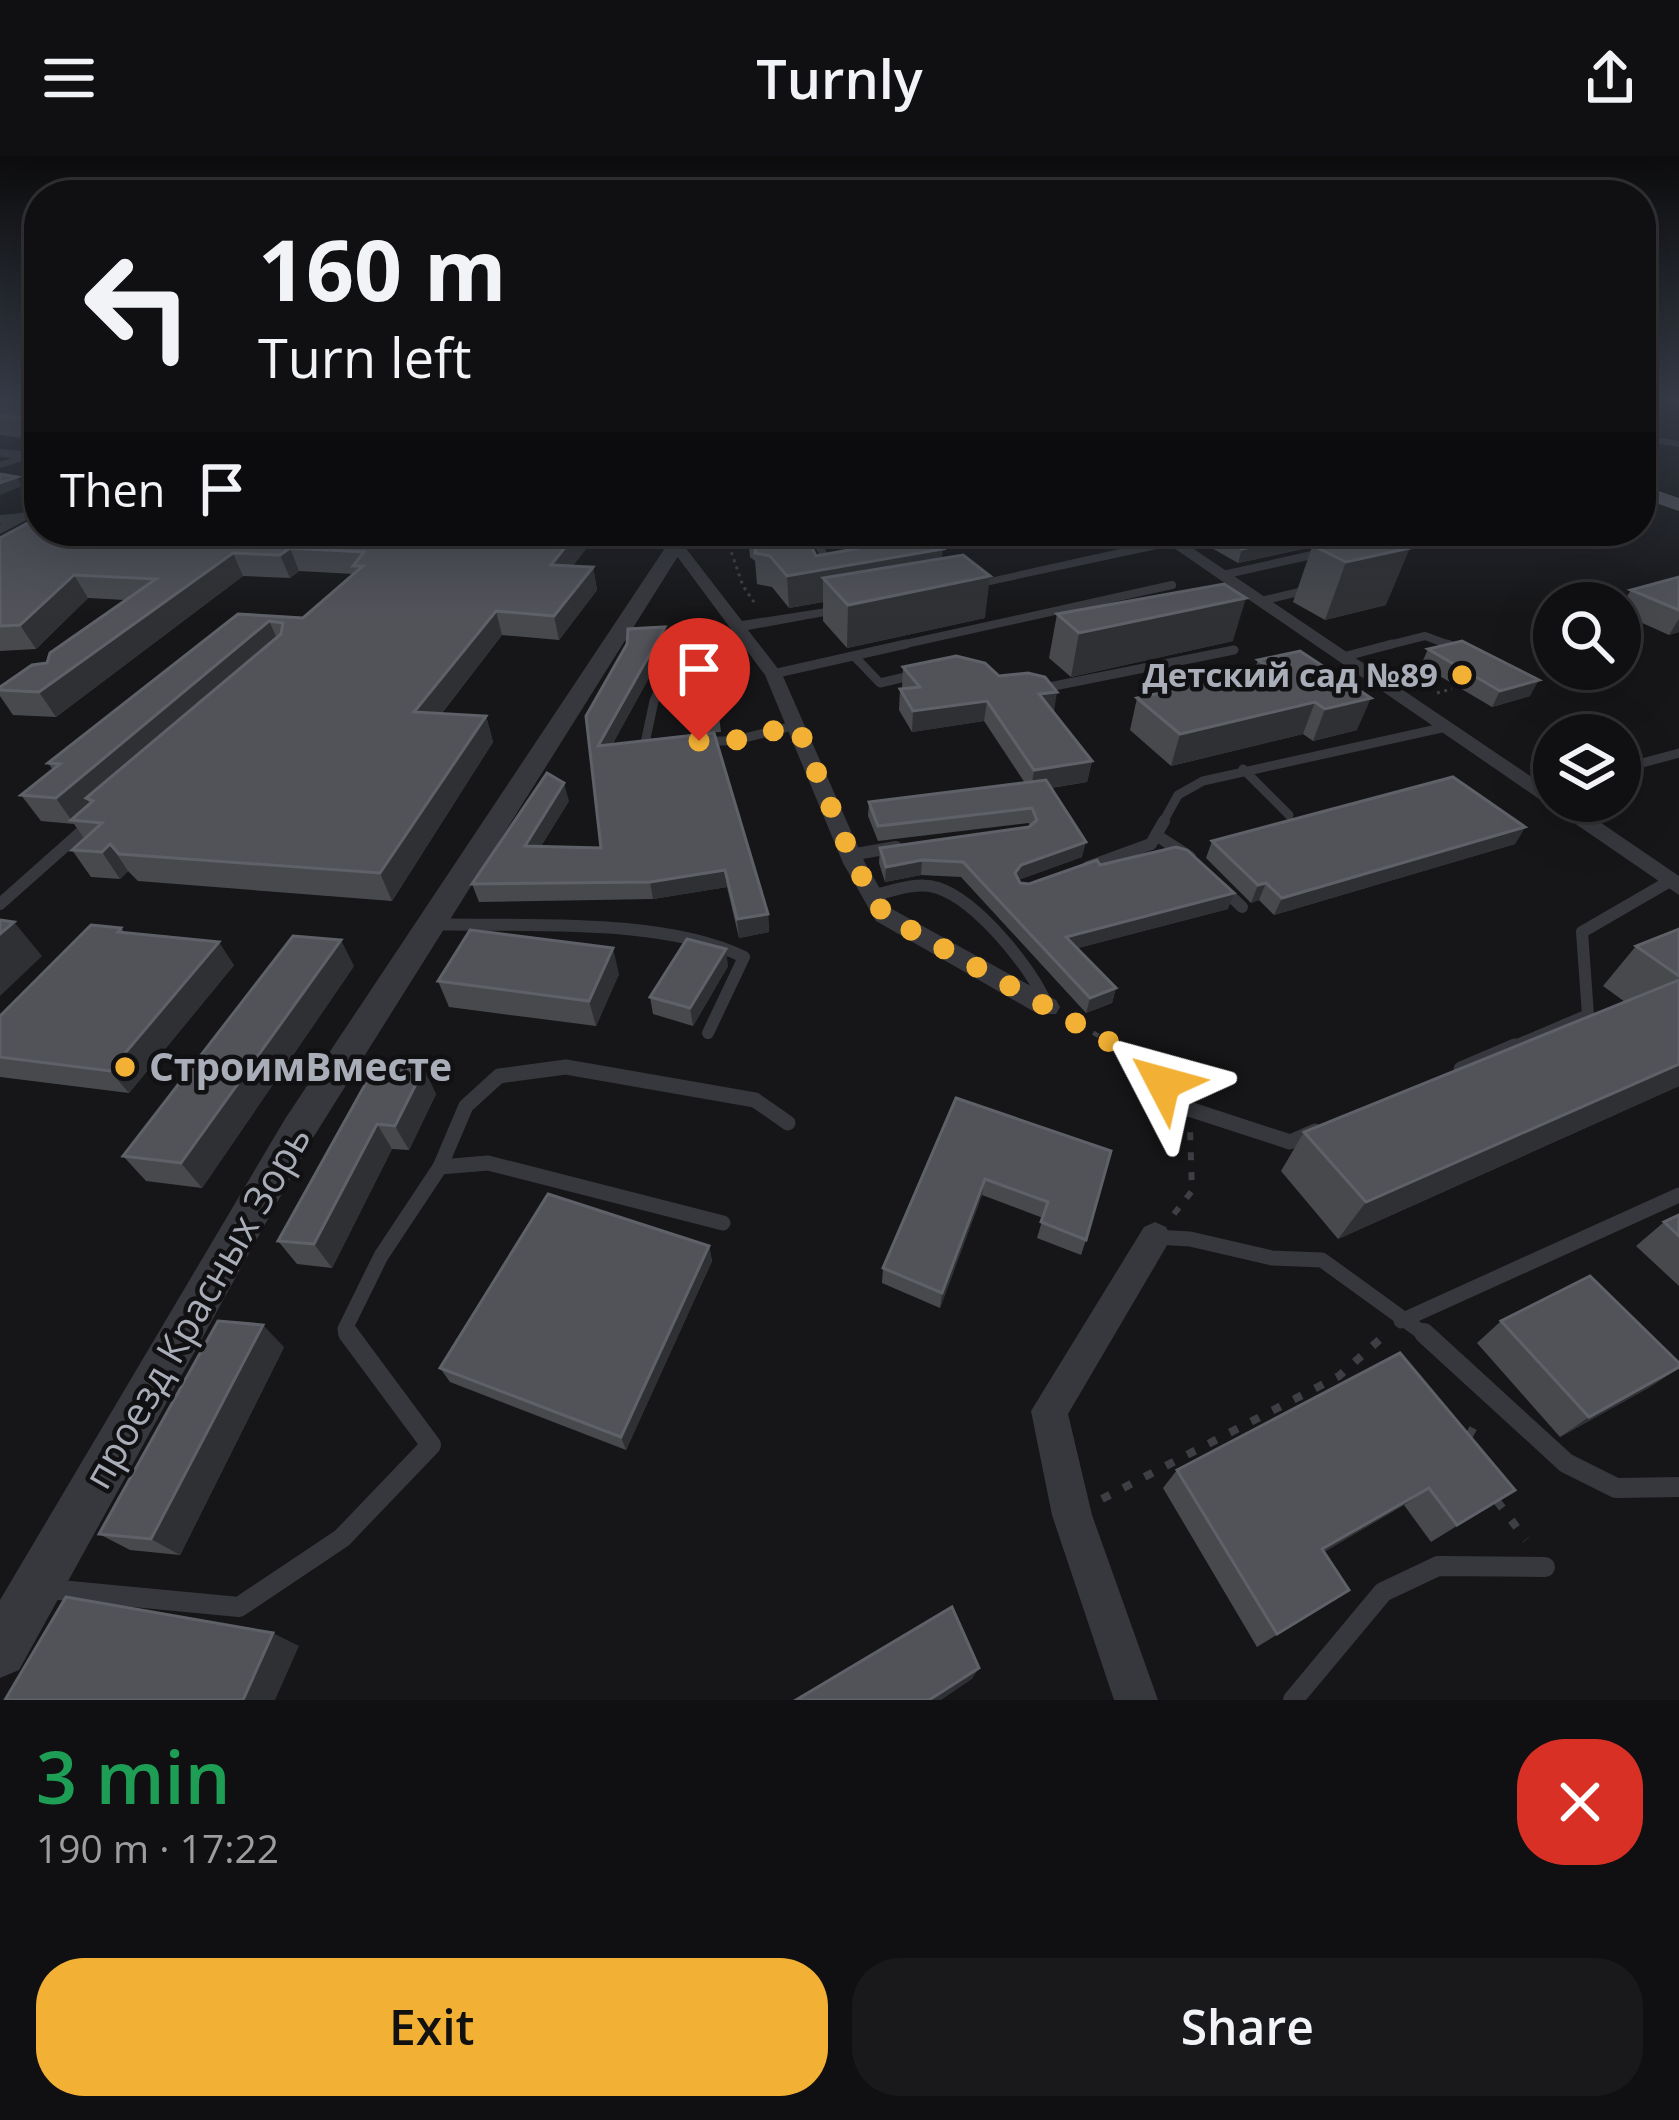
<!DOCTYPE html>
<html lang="en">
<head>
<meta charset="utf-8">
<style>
	:root { --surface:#101012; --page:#19191b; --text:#f1f3f6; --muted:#9c9d9f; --line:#303032; --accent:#f2b134 }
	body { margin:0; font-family:"Open Sans",sans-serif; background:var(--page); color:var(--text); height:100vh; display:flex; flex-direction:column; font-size:45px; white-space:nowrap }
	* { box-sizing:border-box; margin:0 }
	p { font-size:39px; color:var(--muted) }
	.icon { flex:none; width:66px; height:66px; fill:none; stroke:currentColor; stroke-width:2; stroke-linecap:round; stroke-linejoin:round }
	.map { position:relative; height:1544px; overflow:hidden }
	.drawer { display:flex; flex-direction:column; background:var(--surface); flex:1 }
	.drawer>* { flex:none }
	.top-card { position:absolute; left:24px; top:24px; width:1632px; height:366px; border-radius:48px; box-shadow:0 12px 48px #0002,0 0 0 3px var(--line); background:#101012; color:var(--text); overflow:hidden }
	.tools { position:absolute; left:1533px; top:426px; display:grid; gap:24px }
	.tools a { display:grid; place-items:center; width:108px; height:108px; border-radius:50%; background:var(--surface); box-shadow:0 12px 48px #0002,0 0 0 3px var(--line); font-size:60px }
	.pin { position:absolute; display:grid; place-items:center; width:102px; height:102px; color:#fff; margin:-123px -51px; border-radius:50% 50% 50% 0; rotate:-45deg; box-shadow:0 0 12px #0007 }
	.pin .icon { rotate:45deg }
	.me { position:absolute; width:132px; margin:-66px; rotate:309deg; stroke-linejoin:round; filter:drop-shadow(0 0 9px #0008) }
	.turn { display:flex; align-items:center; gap:42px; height:252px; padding:0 36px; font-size:54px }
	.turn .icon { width:156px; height:156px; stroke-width:2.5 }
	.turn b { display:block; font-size:84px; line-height:102px }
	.then { display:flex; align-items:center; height:114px; padding:0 36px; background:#0003; gap:24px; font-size:45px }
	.round { display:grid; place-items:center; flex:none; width:126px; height:126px; border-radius:48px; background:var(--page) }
	.headline { display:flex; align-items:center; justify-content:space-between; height:204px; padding:0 36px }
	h1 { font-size:72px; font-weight:600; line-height:90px; color:#1e9e55 }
	.action { display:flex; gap:24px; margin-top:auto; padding:24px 36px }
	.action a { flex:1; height:138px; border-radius:48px; background:var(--accent); color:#111; font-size:48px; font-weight:600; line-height:138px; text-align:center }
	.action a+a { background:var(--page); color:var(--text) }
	header { display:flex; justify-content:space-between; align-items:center; height:156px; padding:0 36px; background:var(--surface); font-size:54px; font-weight:600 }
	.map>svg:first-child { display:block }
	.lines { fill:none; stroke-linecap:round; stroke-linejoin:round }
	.path-far3 { stroke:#3d3f44; stroke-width:3; stroke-dasharray:3 4.5; stroke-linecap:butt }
	.path-far2 { stroke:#3d3f44; stroke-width:4.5; stroke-dasharray:6 9; stroke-linecap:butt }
	.path-far1 { stroke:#3d3f44; stroke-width:6; stroke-dasharray:8 12; stroke-linecap:butt }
	.path { stroke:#3d3f44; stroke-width:8; stroke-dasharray:9 15; stroke-linecap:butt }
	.service-far5 { stroke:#37383d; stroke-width:6 }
	.service-far4 { stroke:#37383d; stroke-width:8 }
	.service-far3 { stroke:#37383d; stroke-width:9 }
	.service-far2 { stroke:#37383d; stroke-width:12 }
	.service-far1 { stroke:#37383d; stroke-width:15 }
	.service { stroke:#37383d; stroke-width:20 }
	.minor { fill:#37383d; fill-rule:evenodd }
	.tertiary { fill:#37383d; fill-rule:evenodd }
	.primary { fill:#53555c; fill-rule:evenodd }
	.wall { fill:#47494d }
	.shaded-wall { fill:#2f3033 }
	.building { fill:#525359; stroke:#5f6168; stroke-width:3 }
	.route { stroke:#f2b134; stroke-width:21; stroke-dasharray:0 37.8 }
	.poi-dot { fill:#f2b134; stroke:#111113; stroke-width:4.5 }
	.labels { text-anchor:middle; stroke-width:9; stroke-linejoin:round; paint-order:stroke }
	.far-poi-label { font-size:33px; font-weight:bold; fill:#a8adb8; stroke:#111113; text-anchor:end }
	.poi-label { font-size:39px; font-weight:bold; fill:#a8adb8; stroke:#111113; text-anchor:start }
	.street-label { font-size:39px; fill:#a8adb8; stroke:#111113 }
</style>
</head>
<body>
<header><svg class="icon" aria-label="menu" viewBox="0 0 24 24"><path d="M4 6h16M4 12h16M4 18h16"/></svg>Turnly<svg class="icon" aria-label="share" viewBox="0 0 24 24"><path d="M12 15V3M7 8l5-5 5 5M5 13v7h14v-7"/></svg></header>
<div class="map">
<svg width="1679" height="1544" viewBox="0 0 1679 1544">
	<rect width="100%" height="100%" fill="#161618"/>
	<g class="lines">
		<!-- path-far3 -->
		<g class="path-far3">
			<polyline points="724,375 743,430 754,446"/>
			<polyline points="1437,537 1452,533"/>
		</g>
		<!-- path-far2 -->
		<polyline class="path-far2" points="1067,862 1122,893"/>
		<!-- path-far1 -->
		<g class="path-far1">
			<polyline points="1117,890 1136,901 1174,938"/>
			<polyline points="1174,1058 1192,1035 1190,973"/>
		</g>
		<!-- path -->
		<g class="path">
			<polyline points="1469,1280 1480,1259"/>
			<polyline points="1102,1343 1339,1220 1386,1178"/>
			<polyline points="1497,1345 1526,1384"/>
		</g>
		<!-- service-far5 -->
		<g class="service-far5">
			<polyline points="1657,243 1667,242"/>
			<polyline points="0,309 28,300"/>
		</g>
		<!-- service-far4 -->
		<g class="service-far4">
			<polyline points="0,363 23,361"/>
			<polyline points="811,375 830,411"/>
			<polyline points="903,375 925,393"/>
			<polyline points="1312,375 1345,392"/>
			<polyline points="1594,375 1605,379"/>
			<polyline points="1502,384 1507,375"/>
			<polyline points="1377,385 1417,376"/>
			<polyline points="1223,419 1321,397"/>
			<polyline points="1261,445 1312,433"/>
			<polyline points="892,491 1172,429"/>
			<polyline points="1381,491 1425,480 1455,491"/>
		</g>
		<!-- service-far3 -->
		<g class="service-far3">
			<polyline points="1447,488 1462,494"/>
			<polyline points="855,501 880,527 914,519"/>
			<polyline points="1343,501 1392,488"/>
			<polyline points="773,518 906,488"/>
			<polyline points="1044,532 1234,494"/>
			<polyline points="705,585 732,585 797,569"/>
			<polyline points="654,587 645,587 654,545 668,515"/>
			<polyline points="1243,613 1289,659"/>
			<polyline points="1620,613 1679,597"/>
			<polyline points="1162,668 1178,639 1203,625 1446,571"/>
		</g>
		<!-- service-far2 -->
		<g class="service-far2">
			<polyline points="1156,679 1190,701"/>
			<polyline points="850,699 896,691"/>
			<polyline points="1088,711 1151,688 1164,665"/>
			<polyline points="1222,732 1242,751"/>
			<path d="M 872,740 C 892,735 917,725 938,732 C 977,745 1032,812 1047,849"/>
			<polyline points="0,748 89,669"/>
			<path d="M 432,768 C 525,771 661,761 744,801 L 708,877"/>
			<polyline points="1508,893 1588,859 1582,776 1670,725"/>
		</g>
		<!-- service-far1 -->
		<g class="service-far1">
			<polyline points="1461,913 1515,890"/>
			<polyline points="1189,953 1290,986 1315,975"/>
			<polyline points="440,1011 466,950 499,920 566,911 755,944 788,967"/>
			<polyline points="1156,1081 1190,1083 1272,1102 1322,1104 1427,1180"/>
			<polyline points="1401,1165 1679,1039"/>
			<polyline points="350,1180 345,1173 381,1100 440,1011 488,1007 723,1067"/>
		</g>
		<!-- service -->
		<g class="service">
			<polyline points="1424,1177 1566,1307 1616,1332 1679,1331"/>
			<polyline points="49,1433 239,1451 342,1382 431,1289 348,1177"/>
			<polyline points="1293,1544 1383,1436 1438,1410 1545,1411"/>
		</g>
		<!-- minor -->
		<g class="minor">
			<polygon points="1641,279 1679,285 1679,291 1641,285"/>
			<polygon points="0,293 39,297 39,305 0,301"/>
			<polygon points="39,348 39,357 0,378 0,368"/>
			<polygon points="1201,375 1227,375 1185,387 1554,636 1554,645 1569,645 1679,720 1679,739 1171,390 957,436 949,431"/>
			<polygon points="671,386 681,386 742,465 858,447 858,453 852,455 748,474 782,518 865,707 892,753 1056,844 1060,851 1056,858 1038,858 876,765 843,707 765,519 671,392"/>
			<polygon points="1155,1066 1166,1071 1171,1081 1166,1091 1068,1258 1092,1359 1158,1544 1114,1544 1052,1359 1031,1255 1144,1071"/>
		</g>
		<!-- tertiary -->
		<polygon class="tertiary" points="665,375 683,375 685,389 311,985 19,1514 0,1522 0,1444 285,963 667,389"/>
		<!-- primary -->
		<polygon class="primary" points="1641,329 1679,342 1679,355 1641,342"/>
	</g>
	<!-- wall -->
	<g class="wall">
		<polygon points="0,242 39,242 39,284 0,279"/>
		<polygon points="1672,242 1679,242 1679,250 1672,247"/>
		<polygon points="39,361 593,411 597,434 559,484 502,479 442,557 486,560 493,586 392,745 138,725 128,715 120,723 91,721 72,694 84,682 74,668 41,665 21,639 53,614 48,607 238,458 303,462 354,418 299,415 290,422 243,420 56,561 13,559 0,540 0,531 47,507 125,444 88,442 36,493 0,495 0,382"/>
		<polygon points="747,375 804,375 816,400 942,402 985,462 847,492 823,465 823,446 789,452 772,431 757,428 755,405 750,401 748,376"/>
		<polygon points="934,375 986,375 985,386 950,391"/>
		<polygon points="1330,375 1383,375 1377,376 1386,449 1325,464 1293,446 1312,391 1238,407 1208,390 1211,376 1322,387 1343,382"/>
		<polygon points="1679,421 1679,476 1669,479 1620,457 1620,451 1631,434"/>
		<polygon points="1057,458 1233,485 1071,521 1049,502"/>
		<polygon points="665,471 668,487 612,589 768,758 769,776 739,782 727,731 653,743 479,746 472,728 569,645 541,690 601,692 586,560"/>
		<polygon points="684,490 719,560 721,576 696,577"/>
		<polygon points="1428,493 1530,540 1492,551 1421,509"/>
		<polygon points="1258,504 1357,574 1313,585 1303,578 1171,610 1130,574 1137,542 1254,516"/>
		<polygon points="903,511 999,520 1053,556 1092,605 1087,626 1051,632 1082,701 1018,724 1020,727 1029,728 1100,709 1228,753 1078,792 1116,832 1112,847 1086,857 961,721 921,719 885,726 879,707 880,692 1030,670 1029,667 878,685 868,660 869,646 1025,627 984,565 912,576 899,554 900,533 903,533 902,531"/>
		<polygon points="1525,671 1515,688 1274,759 1259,744 1251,747 1206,702 1212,685"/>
		<polygon points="121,772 125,777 234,809 129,937 0,921 0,901"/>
		<polygon points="1679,773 1679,930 1338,1083 1281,1015 1304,976 1625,846 1603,830 1636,790"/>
		<polygon points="354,810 202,1032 146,1025 123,1000"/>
		<polygon points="728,810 693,870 653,858 650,841"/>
		<polygon points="619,818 596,870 449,851 438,825"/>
		<polygon points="376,909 436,938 409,994 392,993 332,1112 297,1108 278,1085"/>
		<polygon points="956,942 1086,1084 1081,1099 1037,1082 1043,1062 982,1039 940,1152 882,1127 883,1112"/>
		<polygon points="1679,1059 1679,1130 1636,1090 1664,1066"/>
		<polygon points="709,1090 712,1105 626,1294 450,1226 440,1212"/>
		<polygon points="1501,1165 1679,1212 1650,1231 1560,1281 1477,1187"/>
		<polygon points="284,1191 180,1399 130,1394 99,1378"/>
		<polygon points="1177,1314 1515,1334 1431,1386 1404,1349 1324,1396 1349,1434 1257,1491 1163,1332"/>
	</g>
	<!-- shaded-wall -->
	<g class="shaded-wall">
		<polygon points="17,321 22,330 0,339 0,327"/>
		<polygon points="578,375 600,375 556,432 551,409"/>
		<polygon points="951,375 986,375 985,386 950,391"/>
		<polygon points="1326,375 1321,389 1312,389 1312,391 1238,407 1242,393"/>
		<polygon points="1349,375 1383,375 1346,383"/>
		<polygon points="290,392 299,415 290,422 280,399"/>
		<polygon points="1410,392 1386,449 1325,464 1346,406"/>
		<polygon points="943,393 940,424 823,422 823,446 789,452 787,420"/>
		<polygon points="233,397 243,420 56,561 39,536"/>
		<polygon points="593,411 597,434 559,484 554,460"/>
		<polygon points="74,419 88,442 36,493 20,469"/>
		<polygon points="990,420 985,462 847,492 848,449"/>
		<polygon points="1246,442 1233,485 1071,521 1079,477"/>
		<polygon points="496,455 502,479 423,581 414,556"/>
		<polygon points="1679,463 1679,476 1669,479"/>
		<polygon points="269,465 280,489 93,645 86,642 93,652 71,664 74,668 56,642"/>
		<polygon points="665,471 668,487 602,607 598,590"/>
		<polygon points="1539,524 1530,540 1492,551 1500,535"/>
		<polygon points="1057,536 1054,556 1039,538"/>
		<polygon points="1371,542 1357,574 1313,585 1325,553"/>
		<polygon points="987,545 984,565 912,576 913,555"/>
		<polygon points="1315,546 1303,578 1171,610 1180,578"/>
		<polygon points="486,560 493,586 392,745 380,717"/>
		<polygon points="1092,605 1087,626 1031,635 1034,614"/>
		<polygon points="564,627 569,645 530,708 525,690"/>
		<polygon points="1525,671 1515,688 1274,759 1282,742"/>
		<polygon points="1086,686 1082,701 1018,724 1015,717 1021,709"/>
		<polygon points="110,688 128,715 120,723 102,696"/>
		<polygon points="922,704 921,719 885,726 886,711"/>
		<polygon points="725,714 727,731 653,743 650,726"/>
		<polygon points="1266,727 1259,744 1251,747 1258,729"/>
		<polygon points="1234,737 1228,753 1063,796 1066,781"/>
		<polygon points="768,758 769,776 739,782 737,763"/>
		<polygon points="14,766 42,800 0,840 0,778"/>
		<polygon points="341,784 354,810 202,1032 181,1007"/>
		<polygon points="219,786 234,809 129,937 110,915"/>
		<polygon points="613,792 619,818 596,870 589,845"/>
		<polygon points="726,793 728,810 693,870 690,852"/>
		<polygon points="1116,832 1112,847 1086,857 1090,842"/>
		<polygon points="1679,908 1679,930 1338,1083 1366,1046"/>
		<polygon points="424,912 436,938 409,994 395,970"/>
		<polygon points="377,968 392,993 332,1112 314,1088"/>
		<polygon points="985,1023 982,1039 940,1152 942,1137"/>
		<polygon points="709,1090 712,1105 626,1294 621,1281"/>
		<polygon points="263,1169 284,1191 180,1399 151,1383"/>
		<polygon points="1679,1212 1650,1231 1560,1281 1589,1261"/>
		<polygon points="1429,1332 1404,1349 1301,1409 1322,1393"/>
		<polygon points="273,1477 299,1490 275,1544 243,1544"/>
		<polygon points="979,1512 972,1523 941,1544 929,1544"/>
	</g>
	<!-- building -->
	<g class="building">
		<polygon points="0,242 39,242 39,266 0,261 0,259 29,263 36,257 31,248 0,245"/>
		<polygon points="0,318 17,321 0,327"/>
		<polygon points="39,361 39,375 578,375 551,409 593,411 554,460 496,455 414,556 486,560 380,717 119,698 110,688 102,696 72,694 102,667 71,664 93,645 86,642 281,478 283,467 269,465 56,642 21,639 60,608 48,607 238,458 303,462 363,410 353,410 364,396 290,392 280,399 233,397 39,536 0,534 0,531 32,509 47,507 50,497 156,423 74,419 20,469 0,470 0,382"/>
		<polygon points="753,375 804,375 816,400 925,380 943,393 787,420 770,400 755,397 758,378"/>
		<polygon points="1217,375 1326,375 1242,393 1211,376"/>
		<polygon points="1372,375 1410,392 1346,406 1312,389"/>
		<polygon points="963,399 990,420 848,449 823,422"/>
		<polygon points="1679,421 1679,454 1631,434"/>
		<polygon points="1224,428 1246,442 1079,477 1057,458"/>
		<polygon points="665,471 598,590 714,577 768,758 737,763 725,714 650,726 472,728 547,617 564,627 525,690 601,692 586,560 627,488 628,473"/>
		<polygon points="1462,485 1539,524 1500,535 1428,493"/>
		<polygon points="706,487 719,560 694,561 684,490"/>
		<polygon points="1300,495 1371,542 1325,553 1315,546 1180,578 1137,542 1271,513 1258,504"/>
		<polygon points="956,500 985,507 999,520 1028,517 1045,521 1057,536 1039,538 1092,605 1034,614 987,545 913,555 900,533 920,531 903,511"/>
		<polygon points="1453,621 1525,671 1282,742 1266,727 1258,729 1212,685"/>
		<polygon points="1046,624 1086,686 1021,709 1015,717 1020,727 1029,728 1097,704 1100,709 1176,691 1187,694 1234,737 1066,781 1116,832 1090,842 963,706 922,704 886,711 880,692 1029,671 1037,664 1032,652 878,670 869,646"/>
		<polygon points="0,764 14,766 0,778"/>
		<polygon points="91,769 121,772 118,776 219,786 110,915 0,901 0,860"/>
		<polygon points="1679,773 1679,820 1636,790"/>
		<polygon points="470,774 613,792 589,845 438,825"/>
		<polygon points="293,780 341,784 181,1007 123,1000"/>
		<polygon points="687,783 726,793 690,852 650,841"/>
		<polygon points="1679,824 1679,908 1366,1046 1304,976"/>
		<polygon points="376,909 424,912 395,970 377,968 314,1088 278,1085"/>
		<polygon points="956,942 1111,995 1086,1084 1041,1066 1048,1046 985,1023 942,1137 883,1112"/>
		<polygon points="548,1038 709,1090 621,1281 440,1212"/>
		<polygon points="1679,1059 1679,1080 1664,1066"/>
		<polygon points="1590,1120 1679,1207 1679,1211 1589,1261 1501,1165"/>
		<polygon points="218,1165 263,1169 151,1383 99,1378"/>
		<polygon points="1400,1197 1515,1334 1457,1369 1429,1332 1322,1393 1349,1434 1277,1478 1177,1314"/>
		<polygon points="66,1441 273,1477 243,1544 5,1544"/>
		<polygon points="952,1451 979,1512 929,1544 796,1544"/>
	</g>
	<!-- sky -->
	<linearGradient id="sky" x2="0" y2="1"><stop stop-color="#0c0c0d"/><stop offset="0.53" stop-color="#363c48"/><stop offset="1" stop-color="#363c48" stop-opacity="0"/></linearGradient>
	<rect width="1679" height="459" fill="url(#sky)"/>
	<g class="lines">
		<!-- route -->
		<polyline class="route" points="699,585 732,585 797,569 854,707 884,759 1136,901 1163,927"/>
	</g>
	<!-- markers -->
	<g class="poi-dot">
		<circle cx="1462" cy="519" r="12"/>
		<circle cx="125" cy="911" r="12"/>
	</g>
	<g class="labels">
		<!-- far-poi labels -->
		<g class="far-poi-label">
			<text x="1438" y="531">Детский сад №89</text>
		</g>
		<!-- poi labels -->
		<g class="poi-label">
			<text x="149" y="925">СтроимВместе</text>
		</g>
		<!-- street labels -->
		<g class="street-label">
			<text transform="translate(197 1151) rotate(-60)" y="14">проезд Красных Зорь</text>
		</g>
	</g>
</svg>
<div class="tools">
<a><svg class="icon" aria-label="search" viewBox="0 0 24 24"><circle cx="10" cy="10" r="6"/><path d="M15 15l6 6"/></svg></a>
<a><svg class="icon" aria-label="layers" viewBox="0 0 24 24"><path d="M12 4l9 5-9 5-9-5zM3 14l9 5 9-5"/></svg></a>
</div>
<div class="pin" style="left:699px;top:585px;background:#d93025"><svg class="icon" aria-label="arrive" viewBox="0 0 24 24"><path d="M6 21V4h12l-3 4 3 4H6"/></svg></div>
<svg class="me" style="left:1163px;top:927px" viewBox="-20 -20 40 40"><path d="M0-17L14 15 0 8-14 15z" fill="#f2b134" stroke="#fff" stroke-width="4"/></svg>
<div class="top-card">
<div class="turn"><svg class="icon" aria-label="left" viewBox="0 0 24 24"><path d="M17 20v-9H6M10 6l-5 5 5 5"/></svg><div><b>160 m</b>Turn left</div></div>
<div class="then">Then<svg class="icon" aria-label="arrive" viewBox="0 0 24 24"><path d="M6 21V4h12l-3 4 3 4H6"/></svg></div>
</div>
</div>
<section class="drawer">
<div class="headline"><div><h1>3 min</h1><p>190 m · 17:22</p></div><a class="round" style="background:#d93025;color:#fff"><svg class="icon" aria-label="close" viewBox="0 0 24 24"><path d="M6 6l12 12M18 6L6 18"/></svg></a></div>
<div class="action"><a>Exit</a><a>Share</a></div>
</section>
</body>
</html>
